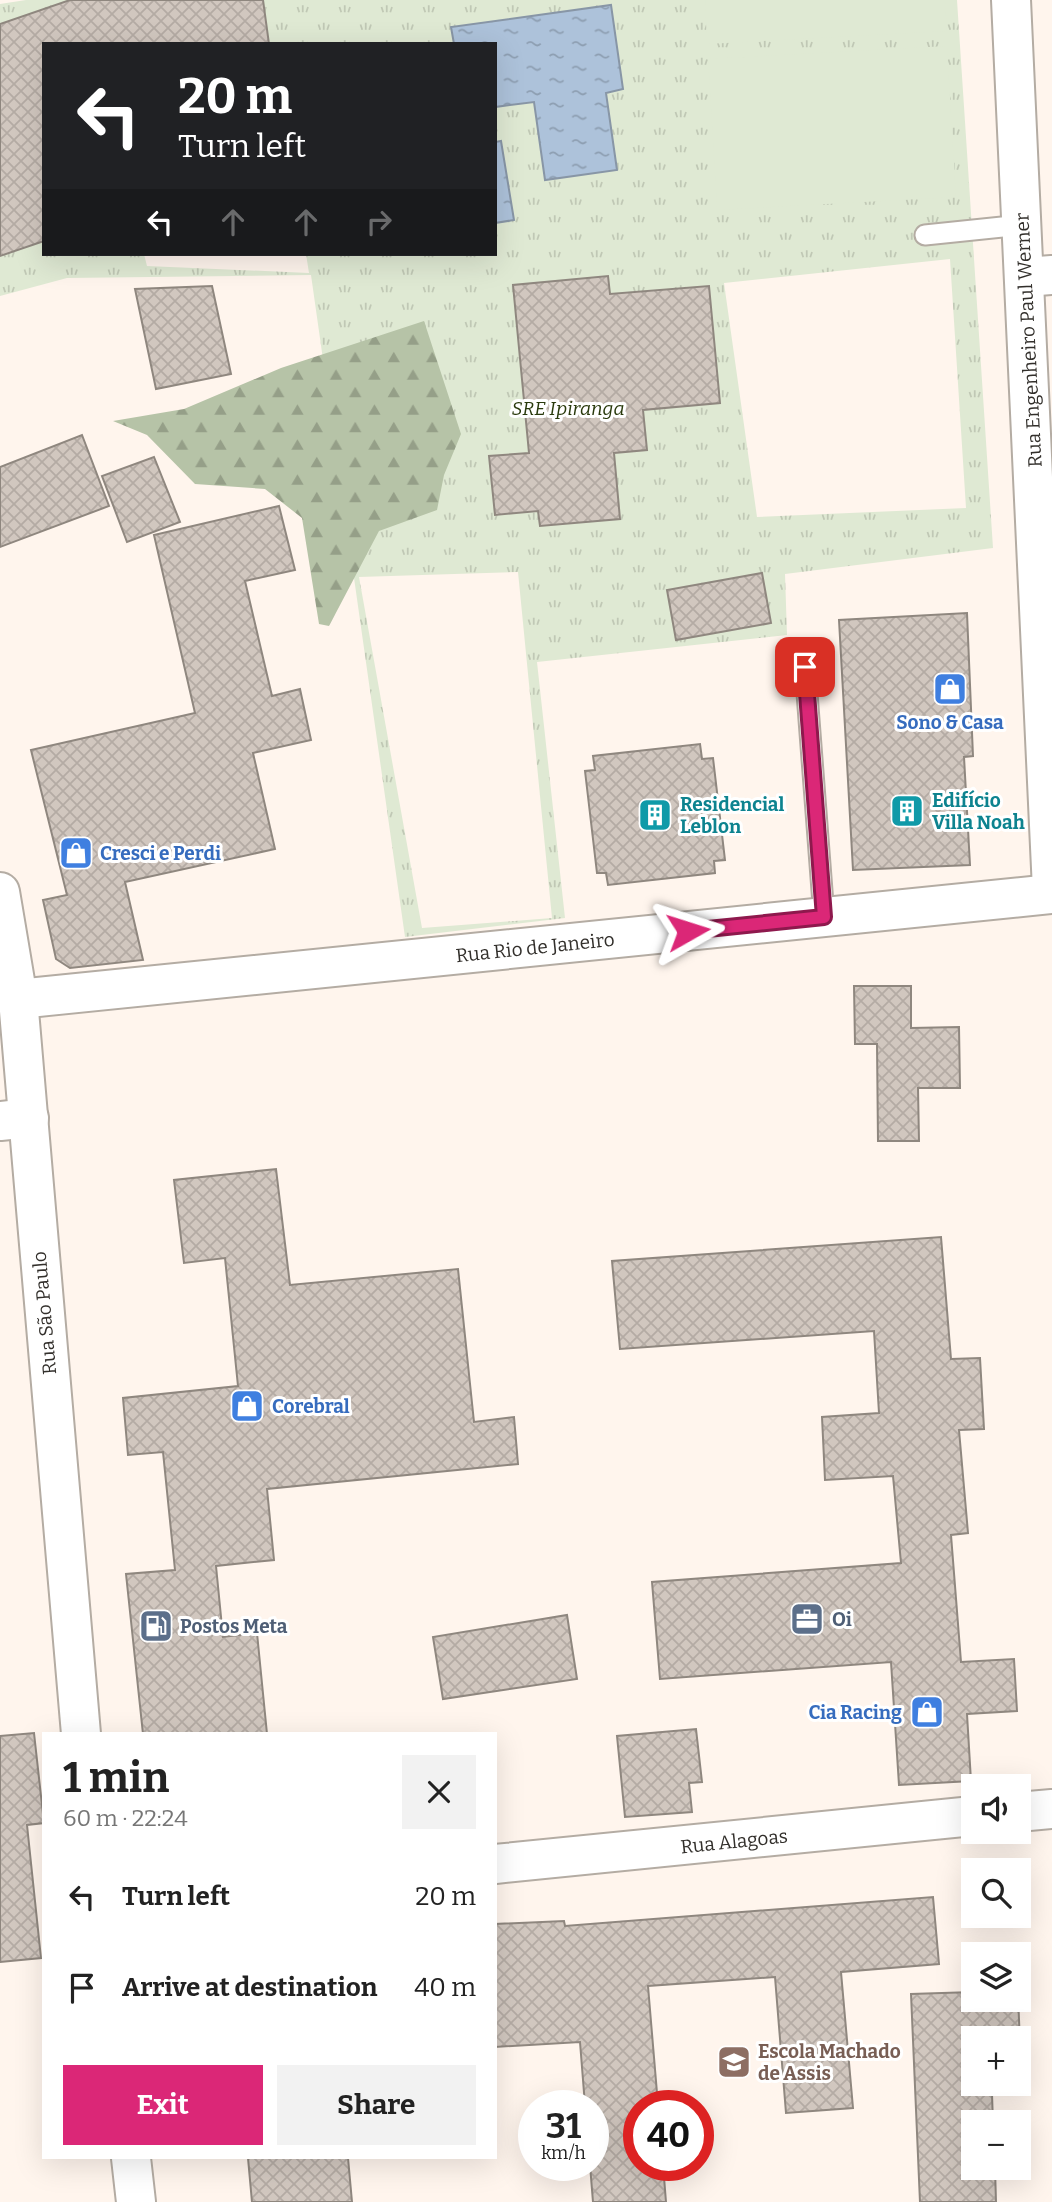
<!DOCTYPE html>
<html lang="en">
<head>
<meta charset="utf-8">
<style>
	:root { --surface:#fff; --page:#f2f2f2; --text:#222; --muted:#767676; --accent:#db2777 }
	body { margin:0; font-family:Bitter,serif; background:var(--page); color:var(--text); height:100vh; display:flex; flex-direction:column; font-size:26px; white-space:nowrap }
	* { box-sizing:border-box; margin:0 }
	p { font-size:23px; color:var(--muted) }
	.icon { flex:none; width:38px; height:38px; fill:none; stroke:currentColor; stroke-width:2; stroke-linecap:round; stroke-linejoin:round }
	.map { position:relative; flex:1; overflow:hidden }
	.drawer { position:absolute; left:42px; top:1732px; width:455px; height:427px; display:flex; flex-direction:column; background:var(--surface); border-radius:0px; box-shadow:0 7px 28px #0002 }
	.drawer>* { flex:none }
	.top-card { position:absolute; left:42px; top:42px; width:455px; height:214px; border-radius:0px; box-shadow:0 7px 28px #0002; background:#202124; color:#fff; overflow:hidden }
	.buttons { position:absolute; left:961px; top:1774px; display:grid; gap:14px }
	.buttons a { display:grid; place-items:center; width:70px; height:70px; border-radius:0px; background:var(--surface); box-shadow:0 7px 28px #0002; font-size:35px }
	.speed { position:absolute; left:518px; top:2090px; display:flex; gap:14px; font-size:35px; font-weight:700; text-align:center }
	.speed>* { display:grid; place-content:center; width:91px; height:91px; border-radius:50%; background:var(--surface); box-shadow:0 7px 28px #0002; line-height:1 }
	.speed small { font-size:18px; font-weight:400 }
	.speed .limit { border:10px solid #d22; background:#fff; color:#111 }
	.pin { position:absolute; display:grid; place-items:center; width:60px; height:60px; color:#fff; margin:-30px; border-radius:14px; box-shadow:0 4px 10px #0006 }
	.me { position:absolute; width:77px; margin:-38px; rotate:84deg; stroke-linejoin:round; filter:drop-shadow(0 0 5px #0008) }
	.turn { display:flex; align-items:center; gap:24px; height:147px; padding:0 21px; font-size:32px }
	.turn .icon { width:91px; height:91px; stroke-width:2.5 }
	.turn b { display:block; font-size:49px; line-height:60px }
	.lanes { display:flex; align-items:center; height:66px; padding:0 21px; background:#0003; justify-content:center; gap:35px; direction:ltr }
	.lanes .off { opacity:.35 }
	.round { display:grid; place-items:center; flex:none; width:74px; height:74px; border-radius:0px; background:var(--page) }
	.summary { display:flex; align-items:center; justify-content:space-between; height:119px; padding:0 21px }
	h1 { font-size:42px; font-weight:700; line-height:52px }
	.button { display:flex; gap:14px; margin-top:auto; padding:14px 21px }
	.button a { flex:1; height:80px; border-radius:0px; background:var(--accent); color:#fff; font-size:28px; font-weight:700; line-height:80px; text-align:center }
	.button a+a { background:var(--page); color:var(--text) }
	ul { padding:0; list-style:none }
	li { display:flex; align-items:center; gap:21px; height:91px; padding:0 21px }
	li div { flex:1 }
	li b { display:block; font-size:26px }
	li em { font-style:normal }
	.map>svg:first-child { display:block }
	.grass { fill:url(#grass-tufts); fill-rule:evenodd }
	.forest { fill:url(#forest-firs) }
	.pitch { fill:#dfe9d3 }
	.water { fill:url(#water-ripples); stroke:#8896a6; stroke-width:2 }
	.building { fill:url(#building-cross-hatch); stroke:#8f877f; stroke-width:2; fill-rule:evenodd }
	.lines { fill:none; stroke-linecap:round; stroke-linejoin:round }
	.service-casing { stroke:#b4aca3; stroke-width:23 }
	.minor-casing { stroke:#b4aca3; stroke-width:42 }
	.tertiary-casing { stroke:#b4aca3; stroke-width:42 }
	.primary-casing { stroke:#b4aca3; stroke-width:42 }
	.service { stroke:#fff; stroke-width:19 }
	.minor { stroke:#fff; stroke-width:38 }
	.tertiary { stroke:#fff; stroke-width:38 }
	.primary { stroke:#fff; stroke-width:38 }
	.route-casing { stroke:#8e194d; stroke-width:18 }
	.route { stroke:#db2777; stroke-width:12 }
	.labels { text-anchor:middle; stroke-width:6; stroke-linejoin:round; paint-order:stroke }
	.street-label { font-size:19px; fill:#322f2b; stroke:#fff }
	.park-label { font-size:19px; font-style:italic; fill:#28390b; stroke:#fff }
	.shop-label { font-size:19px; font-weight:bold; fill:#366cbe; stroke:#fff; text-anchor:start }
	.culture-label { font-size:19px; font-weight:bold; fill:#0d838f; stroke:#fff; text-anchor:start }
	.service-label { font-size:19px; font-weight:bold; fill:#4e5e75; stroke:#fff; text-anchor:start }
	.education-label { font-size:19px; font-weight:bold; fill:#785e54; stroke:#fff; text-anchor:start }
</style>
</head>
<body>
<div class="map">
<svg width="1052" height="2202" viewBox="0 0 1052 2202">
	<defs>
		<pattern id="grass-tufts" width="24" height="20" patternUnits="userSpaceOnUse" patternTransform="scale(1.75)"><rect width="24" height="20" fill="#dfe9d3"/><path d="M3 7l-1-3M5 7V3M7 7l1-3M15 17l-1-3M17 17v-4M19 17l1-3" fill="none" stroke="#c0c8b5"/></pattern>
		<pattern id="forest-firs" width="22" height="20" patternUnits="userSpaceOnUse" patternTransform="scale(1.75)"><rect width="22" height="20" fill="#b6c3a7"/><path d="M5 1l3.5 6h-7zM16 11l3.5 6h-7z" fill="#959f88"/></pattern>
		<pattern id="water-ripples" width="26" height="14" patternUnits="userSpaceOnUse" patternTransform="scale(1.75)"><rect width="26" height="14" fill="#adc2da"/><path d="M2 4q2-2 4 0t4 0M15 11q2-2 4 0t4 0" fill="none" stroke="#8d9eb1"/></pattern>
		<pattern id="building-cross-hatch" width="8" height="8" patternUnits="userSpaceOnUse" patternTransform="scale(1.75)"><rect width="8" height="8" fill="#d1c7bf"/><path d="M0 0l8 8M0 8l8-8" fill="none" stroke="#b4aba4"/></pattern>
	</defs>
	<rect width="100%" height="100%" fill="#fff5ed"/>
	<!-- grass -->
	<path class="grass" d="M 26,0 L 957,0 L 993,548 L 785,574 L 787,635 L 537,662 L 565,918 L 405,937 L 311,275 L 67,278 L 0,296 L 0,4 ZM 44,44 L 495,44 L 495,254 L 306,254 L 309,273 L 147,266 L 144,254 L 44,254 ZM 950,259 L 966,508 L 757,517 L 724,283 ZM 518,572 L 552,918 L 422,928 L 359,577 Z"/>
	<!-- forest -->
	<polygon class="forest" points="424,321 461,434 444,475 437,510 379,531 329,626 319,624 302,518 265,489 195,484 147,435 113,421 184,409 281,368"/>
	<!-- pitch -->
	<g class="pitch">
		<polygon points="705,0 945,0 947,31 707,44"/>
		<polygon points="947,46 956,197 717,210 708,59"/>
	</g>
	<!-- water -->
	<g class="water">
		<polygon points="611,5 623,89 606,93 617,170 545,180 534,102 495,107 495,44 454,44 451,27"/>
		<polygon points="501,141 514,220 495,223 495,142"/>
	</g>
	<!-- building -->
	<g class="building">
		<polygon points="70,0 263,0 269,44 44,44 44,241 0,256 0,24"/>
		<polygon points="608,276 610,294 709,286 720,403 643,410 647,450 614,453 620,519 540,526 538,511 495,515 489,456 529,453 513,285"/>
		<polygon points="212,286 231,374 156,389 135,289"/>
		<polygon points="82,435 109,506 0,547 0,467"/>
		<polygon points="154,457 180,522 127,542 102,476"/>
		<polygon points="279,506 295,570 245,581 272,696 300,689 311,740 253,753 275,849 125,882 143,960 70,968 56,959 43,900 67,895 31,750 195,713 154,535"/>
		<polygon points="762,573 771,623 676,640 667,590"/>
		<polygon points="967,613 973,756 964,757 970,865 853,870 839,620"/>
		<polygon points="700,744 702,759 713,758 725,860 714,861 715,873 608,885 606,873 597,873 585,771 595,770 593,756"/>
		<polygon points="854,986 911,986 911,1028 959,1027 960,1088 918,1088 919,1141 878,1141 877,1044 855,1044"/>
		<polygon points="276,1169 290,1285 458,1269 474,1422 514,1417 518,1464 267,1489 274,1560 216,1566 223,1637 257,1633 267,1734 143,1734 126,1574 175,1570 163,1452 128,1455 123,1398 238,1386 225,1258 184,1263 174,1180"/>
		<polygon points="941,1237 951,1359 980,1358 984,1429 959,1430 968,1533 951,1535 961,1662 1014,1659 1017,1711 967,1714 971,1781 899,1785 891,1662 660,1679 652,1582 901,1563 893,1476 825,1480 822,1417 879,1413 874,1331 620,1349 612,1261"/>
		<polygon points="567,1615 577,1679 443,1699 433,1637"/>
		<polygon points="696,1729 702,1782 689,1783 692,1812 625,1817 617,1736"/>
		<polygon points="34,1733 44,1823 27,1825 41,1958 0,1962 0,1736"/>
		<polygon points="933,1897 939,1964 841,1972 853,2108 786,2113 775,1977 648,1986 658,2105 639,2105 639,2165 663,2165 666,2202 593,2202 590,2165 593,2165 593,2105 585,2105 580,2042 495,2047 495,1924 564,1921 565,1926"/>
		<path d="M 973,1992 L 973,2000 L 1018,2000 L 1018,1995 L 1022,2093 L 992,2094 L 993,2123 L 973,2123 L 973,2168 L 995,2168 L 996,2202 L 920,2202 L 911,1994 ZM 973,2039 L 1018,2039 L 1018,2084 L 973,2084 Z"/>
		<polygon points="248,2158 348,2158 352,2202 252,2202"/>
	</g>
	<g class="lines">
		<defs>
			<g id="service">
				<polyline points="925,235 1022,225"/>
				<polyline points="805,667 824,917"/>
			</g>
			<g id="minor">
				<polyline points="1025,277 1052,275"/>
				<polyline points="0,1121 29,1118"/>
				<polyline points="1018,1812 1052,1809"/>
				<polyline points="495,1864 973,1816"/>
			</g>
			<polyline id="tertiary" points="18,999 1052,894"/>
			<g id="primary">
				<polyline points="1011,0 1052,890"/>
				<polyline points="0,892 18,999 81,1734"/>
				<polyline points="131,2158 136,2202"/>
			</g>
		</defs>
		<!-- service casing -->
		<use href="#service" class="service-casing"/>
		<!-- minor casing -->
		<use href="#minor" class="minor-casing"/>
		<!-- tertiary casing -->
		<use href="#tertiary" class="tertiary-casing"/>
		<!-- primary casing -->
		<use href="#primary" class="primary-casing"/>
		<!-- service -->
		<use href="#service" class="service"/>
		<!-- minor -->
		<use href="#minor" class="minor"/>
		<!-- tertiary -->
		<use href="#tertiary" class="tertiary"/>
		<!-- primary -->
		<use href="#primary" class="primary"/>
	</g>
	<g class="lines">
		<defs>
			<polyline id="route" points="688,931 824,917 805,667"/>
		</defs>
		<!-- route casing -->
		<use href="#route" class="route-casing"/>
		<!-- route -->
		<use href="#route" class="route"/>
	</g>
	<!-- icons -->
	<defs>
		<symbol id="shop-square" viewBox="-11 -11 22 22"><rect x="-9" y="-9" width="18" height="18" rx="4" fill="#3f7fe0" stroke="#fff"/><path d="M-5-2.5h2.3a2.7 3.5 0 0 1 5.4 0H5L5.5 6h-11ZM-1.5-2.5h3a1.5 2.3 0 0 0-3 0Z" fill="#fff"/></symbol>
		<symbol id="building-square" viewBox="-11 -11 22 22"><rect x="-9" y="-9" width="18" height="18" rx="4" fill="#0f9aa8" stroke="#fff"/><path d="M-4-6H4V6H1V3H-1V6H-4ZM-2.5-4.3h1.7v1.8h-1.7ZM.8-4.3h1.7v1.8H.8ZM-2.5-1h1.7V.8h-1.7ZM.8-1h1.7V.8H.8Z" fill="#fff"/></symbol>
		<symbol id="office-square" viewBox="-11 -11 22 22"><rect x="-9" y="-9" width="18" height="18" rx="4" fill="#5c6f8a" stroke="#fff"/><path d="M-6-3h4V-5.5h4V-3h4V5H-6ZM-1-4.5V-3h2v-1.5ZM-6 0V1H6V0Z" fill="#fff"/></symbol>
		<symbol id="fuel-square" viewBox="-11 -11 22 22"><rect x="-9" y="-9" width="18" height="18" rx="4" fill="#5c6f8a" stroke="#fff"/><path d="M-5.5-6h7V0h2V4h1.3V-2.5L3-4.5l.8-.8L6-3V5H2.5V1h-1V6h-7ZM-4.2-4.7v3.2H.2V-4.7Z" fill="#fff"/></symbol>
		<symbol id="school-square" viewBox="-11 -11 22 22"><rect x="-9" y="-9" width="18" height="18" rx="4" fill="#8d6e63" stroke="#fff"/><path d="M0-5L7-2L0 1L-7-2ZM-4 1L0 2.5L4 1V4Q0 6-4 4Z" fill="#fff"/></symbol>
	</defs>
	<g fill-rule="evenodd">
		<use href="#shop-square" x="931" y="670" width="38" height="38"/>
		<use href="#building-square" x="888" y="792" width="38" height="38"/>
		<use href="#building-square" x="636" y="796" width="38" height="38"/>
		<use href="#shop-square" x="57" y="834" width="38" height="38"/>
		<use href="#shop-square" x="228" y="1387" width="38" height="38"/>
		<use href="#office-square" x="788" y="1600" width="38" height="38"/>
		<use href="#fuel-square" x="137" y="1607" width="38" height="38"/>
		<use href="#shop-square" x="908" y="1693" width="38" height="38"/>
		<use href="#school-square" x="715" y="2043" width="38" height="38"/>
	</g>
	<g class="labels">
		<!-- street labels -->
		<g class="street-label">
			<text transform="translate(1028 340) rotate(-93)" y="7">Rua Engenheiro Paul Werner</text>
			<text transform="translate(535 947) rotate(-6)" y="7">Rua Rio de Janeiro</text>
			<text transform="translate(44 1313) rotate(-95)" y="7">Rua São Paulo</text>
			<text transform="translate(734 1841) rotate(-6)" y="7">Rua Alagoas</text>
		</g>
		<!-- park labels -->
		<g class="park-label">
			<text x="568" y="415">SRE Ipiranga</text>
		</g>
		<!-- shop labels -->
		<g class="shop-label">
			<text x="950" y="729" text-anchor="middle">Sono &amp; Casa</text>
			<text x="100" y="860">Cresci e Perdi</text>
			<text x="272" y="1413">Corebral</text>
			<text x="902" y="1719" text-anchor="end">Cia Racing</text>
		</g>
		<!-- culture labels -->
		<g class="culture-label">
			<text x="932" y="807">Edifício<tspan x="932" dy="22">Villa Noah</tspan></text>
			<text x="680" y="811">Residencial<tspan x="680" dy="22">Leblon</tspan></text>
		</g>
		<!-- service labels -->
		<g class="service-label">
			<text x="832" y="1626">Oi</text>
			<text x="180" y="1633">Postos Meta</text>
		</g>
		<!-- education labels -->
		<g class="education-label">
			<text x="758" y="2058">Escola Machado<tspan x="758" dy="22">de Assis</tspan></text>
		</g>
	</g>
</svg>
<div class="buttons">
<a><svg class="icon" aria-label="sound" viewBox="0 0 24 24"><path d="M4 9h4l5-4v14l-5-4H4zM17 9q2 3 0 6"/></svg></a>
<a><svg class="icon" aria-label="search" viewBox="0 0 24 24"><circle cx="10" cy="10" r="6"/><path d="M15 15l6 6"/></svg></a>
<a><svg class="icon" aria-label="layers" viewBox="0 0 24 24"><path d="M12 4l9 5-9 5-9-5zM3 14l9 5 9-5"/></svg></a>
<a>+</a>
<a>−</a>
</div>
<div class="speed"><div>31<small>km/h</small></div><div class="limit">40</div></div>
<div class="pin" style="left:805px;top:667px;background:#d93025"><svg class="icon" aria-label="arrive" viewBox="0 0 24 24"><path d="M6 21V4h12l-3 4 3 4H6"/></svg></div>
<svg class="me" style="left:688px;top:931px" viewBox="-20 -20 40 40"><path d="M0-17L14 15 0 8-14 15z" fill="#db2777" stroke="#fff" stroke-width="4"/></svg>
<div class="top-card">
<div class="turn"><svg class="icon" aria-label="left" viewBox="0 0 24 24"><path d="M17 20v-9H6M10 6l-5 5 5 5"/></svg><div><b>20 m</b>Turn left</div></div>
<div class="lanes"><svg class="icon" aria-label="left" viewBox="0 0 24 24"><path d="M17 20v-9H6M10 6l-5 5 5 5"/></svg><svg class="icon off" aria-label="ahead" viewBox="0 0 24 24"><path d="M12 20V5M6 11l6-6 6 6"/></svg><svg class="icon off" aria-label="ahead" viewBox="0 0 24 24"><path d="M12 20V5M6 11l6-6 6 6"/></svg><svg class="icon off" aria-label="right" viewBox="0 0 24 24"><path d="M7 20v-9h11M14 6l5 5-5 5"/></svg></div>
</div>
<section class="drawer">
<div class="summary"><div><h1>1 min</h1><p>60 m · 22:24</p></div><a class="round"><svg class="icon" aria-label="close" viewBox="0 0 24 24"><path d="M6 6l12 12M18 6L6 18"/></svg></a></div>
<ul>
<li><svg class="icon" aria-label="left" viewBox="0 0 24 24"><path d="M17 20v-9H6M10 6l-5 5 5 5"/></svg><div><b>Turn left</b></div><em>20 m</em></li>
<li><svg class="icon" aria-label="arrive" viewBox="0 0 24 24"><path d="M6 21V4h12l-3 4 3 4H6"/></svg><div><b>Arrive at destination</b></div><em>40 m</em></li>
</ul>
<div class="button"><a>Exit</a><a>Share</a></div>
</section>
</div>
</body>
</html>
